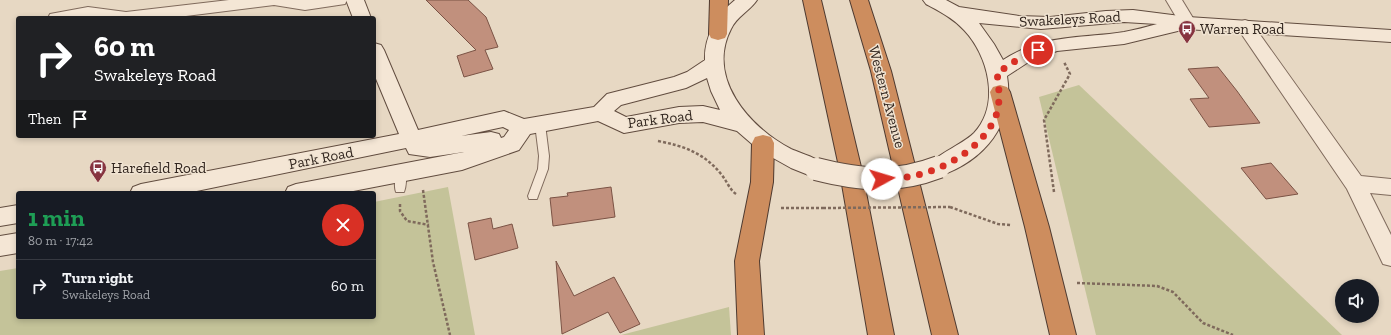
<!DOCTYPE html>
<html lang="en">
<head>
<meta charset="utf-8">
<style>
	:root { --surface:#171b24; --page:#242831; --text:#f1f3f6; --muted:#9ea1a6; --line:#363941 }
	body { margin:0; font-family:"Zilla Slab",serif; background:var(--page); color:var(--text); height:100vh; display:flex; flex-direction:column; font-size:15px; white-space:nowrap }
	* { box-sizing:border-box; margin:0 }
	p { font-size:13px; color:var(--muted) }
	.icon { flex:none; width:22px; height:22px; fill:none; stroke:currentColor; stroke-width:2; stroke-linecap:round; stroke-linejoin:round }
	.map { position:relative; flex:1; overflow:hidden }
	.side { position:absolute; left:16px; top:191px; width:360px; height:128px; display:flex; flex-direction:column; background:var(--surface); border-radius:4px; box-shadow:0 2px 6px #0003 }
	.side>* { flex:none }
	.top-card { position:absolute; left:16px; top:16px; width:360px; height:122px; border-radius:4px; box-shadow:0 2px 6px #0003; background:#202124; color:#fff; overflow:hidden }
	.buttons { position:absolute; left:1335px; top:279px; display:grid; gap:8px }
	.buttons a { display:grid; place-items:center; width:44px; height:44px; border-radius:50%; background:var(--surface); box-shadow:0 2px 6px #0003; font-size:20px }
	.pin { position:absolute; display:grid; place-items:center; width:34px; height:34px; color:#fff; margin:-17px; border:2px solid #fff; border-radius:50%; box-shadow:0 1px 4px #0007 }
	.me { position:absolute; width:44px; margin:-22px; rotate:84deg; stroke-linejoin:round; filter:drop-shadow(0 0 3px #0008) }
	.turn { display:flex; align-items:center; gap:14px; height:84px; padding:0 12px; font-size:18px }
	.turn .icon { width:52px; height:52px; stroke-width:2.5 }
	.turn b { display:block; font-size:28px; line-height:34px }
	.then { display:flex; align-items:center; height:38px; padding:0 12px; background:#0003; gap:8px; font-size:15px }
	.round { display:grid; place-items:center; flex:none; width:42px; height:42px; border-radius:21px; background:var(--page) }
	.head { display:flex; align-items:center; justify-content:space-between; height:68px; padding:0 12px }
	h1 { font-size:24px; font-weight:700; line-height:30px; color:#1e9e55 }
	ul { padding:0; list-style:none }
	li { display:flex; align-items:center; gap:12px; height:52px; padding:0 12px; border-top:1px solid var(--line) }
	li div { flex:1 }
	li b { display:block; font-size:15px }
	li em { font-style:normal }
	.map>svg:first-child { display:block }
	.green { fill:#c4c399 }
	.building { fill:#c1907d; stroke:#7b5345 }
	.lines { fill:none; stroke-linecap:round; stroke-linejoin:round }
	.lane-casing { stroke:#7f6a5c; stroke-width:2 }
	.street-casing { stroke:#7f6a5c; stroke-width:2 }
	.secondary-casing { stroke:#614c3f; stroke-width:2 }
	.highway-casing { stroke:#4e3a30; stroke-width:2 }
	.path { stroke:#7f6a5c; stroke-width:2.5; stroke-dasharray:3 2; stroke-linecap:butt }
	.lane { fill:#f4e6d5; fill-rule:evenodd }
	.street { fill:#f4e6d5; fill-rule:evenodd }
	.secondary { fill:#f4e6d5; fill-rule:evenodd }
	.highway { fill:#cd8d5e; fill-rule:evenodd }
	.secondary-bridge-casing { stroke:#614c3f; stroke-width:24; stroke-linecap:butt }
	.path-bridge { stroke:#7f6a5c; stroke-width:2.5; stroke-dasharray:3 2; stroke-linecap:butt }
	.secondary-bridge { stroke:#f4e6d5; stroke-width:22 }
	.route { stroke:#d93025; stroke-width:7; stroke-dasharray:0 12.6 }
	.labels { text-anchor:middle; stroke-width:3; stroke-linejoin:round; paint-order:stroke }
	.street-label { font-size:15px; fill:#31251e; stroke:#f0e3d1 }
	.poi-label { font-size:15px; fill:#31251e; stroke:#f0e3d1; text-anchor:start }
</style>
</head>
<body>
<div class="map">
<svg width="1391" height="335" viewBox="0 0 1391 335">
	<rect width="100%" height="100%" fill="#e7d8c3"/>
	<!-- green -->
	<g class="green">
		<polygon points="1079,85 1320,314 1342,335 1096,335 1039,97"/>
		<polygon points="448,187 475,335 0,335 0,271 18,268 18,317 374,317 374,202"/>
		<polygon points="729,307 731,335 621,335"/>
	</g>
	<!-- building -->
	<g class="building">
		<polygon points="426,0 468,0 486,17 498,47 485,50 493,69 464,77 457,56 476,50"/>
		<polygon points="1218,67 1237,91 1260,123 1209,127 1190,99 1209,98 1188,69"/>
		<polygon points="1271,163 1298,194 1266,199 1241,168"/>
		<polygon points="611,187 615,217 553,226 550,198 568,196 567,193"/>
		<polygon points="491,218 493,229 512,224 518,248 475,260 468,223"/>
		<polygon points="556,261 574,296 614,277 640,324 620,333 608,312 562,334"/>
	</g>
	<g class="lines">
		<defs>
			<g id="lane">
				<polygon points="540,120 545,124 549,156 548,169 538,196 537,199 529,199 528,196 538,169 539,156 535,124"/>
				<path d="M 401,170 L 405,171 C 407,176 406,187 404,192 L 396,192 C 394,187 395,176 397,171 Z"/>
			</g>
			<g id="street">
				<polygon points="229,0 347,0 345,4 305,10 274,5 170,18 48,18 50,14 88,7 126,12"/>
				<polygon points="1166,0 1182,0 1196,23 1194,27 1188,29 1182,27"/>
				<polygon points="1245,20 1251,22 1361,176 1391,179 1391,195 1370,193 1391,235 1391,266 1383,264 1347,189 1236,26 1239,22"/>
			</g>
			<g id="secondary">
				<polygon points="346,0 364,0 371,18 353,18"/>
				<path d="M 735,0 L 757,0 C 750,11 737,16 731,29 C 706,78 749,127 791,149 C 802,154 821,158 827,169 L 824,175 L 816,178 L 791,168 L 759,150 L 737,131 L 703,122 L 679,123 L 624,133 L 598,121 L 530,134 L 519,150 L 462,170 L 343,193 L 285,193 L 288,187 L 296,184 L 464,152 L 430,157 L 409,154 L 406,148 L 187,193 L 130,193 L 133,187 L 141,184 L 399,134 L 374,74 L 374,43 L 381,45 L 384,50 L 418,130 L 504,111 L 524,119 L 594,107 L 607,94 L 674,77 L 687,72 L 705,60 C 704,37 717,14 735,0 ZM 707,78 L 711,91 L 720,110 L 703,106 L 679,107 L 626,117 L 614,111 L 621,105 L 686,88 ZM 503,127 L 509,130 L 504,137 L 501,138 L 499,134 L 491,132 L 461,136 Z"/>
				<path d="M 923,0 L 946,0 L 959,7 L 1019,16 L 1050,17 L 1106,11 L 1133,10 L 1188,17 L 1391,30 L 1391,42 L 1186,29 L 1124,44 L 1057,51 L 1030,61 L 1007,76 C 1015,124 984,161 939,176 L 931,173 L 928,167 C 934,155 962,145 974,133 C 1001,104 988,55 964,30 C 953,18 939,11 926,4 ZM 1124,22 L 1157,24 C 1146,27 1135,30 1124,32 C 1079,39 1043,34 1003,60 L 994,44 L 979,23 L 1041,29 Z"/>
				<polygon points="18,205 18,223 0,226 0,208"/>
				<polygon points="18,233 18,253 0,256 0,236"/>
			</g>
			<g id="highway">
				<polygon points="710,0 728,0 727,34 725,38 718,40 711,38 709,34"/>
				<polygon points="803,0 821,0 861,167 894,335 868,335 839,167"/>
				<polygon points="850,0 868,0 891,71 958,335 932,335 871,71"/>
				<polygon points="1000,85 1007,87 1010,92 1049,227 1076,335 1050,335 1025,227 990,92 993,87"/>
				<polygon points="763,135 771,137 774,143 773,182 759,261 764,335 738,335 735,261 751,182 752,143 755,137"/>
			</g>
		</defs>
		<!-- lane casing -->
		<use href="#lane" class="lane-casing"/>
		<!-- street casing -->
		<use href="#street" class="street-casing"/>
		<!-- secondary casing -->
		<use href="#secondary" class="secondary-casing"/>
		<!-- highway casing -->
		<use href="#highway" class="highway-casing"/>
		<!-- path -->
		<g class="path">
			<path d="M 658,141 C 684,146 704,153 721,174 C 727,181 729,189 736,194"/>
			<polyline points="423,190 433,262 450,335"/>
			<polyline points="1054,192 1044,120 1070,74 1064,62"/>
			<polyline points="400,204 400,211 407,221 429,225"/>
			<polyline points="950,207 998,224 1011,225"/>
			<polyline points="781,208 823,208"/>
			<polyline points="1077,283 1157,286 1173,292 1203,323 1233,335"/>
		</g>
		<!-- lane -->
		<use href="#lane" class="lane"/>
		<!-- street -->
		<use href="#street" class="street"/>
		<!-- secondary -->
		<use href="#secondary" class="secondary"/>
		<!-- highway -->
		<use href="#highway" class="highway"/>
		<defs>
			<path id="secondary-bridge" d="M 816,169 C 860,180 895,184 939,167"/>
		</defs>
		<!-- secondary-bridge casing -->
		<use href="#secondary-bridge" class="secondary-bridge-casing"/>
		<!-- path-bridge -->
		<polyline class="path-bridge" points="823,208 950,207"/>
		<!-- secondary-bridge -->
		<use href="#secondary-bridge" class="secondary-bridge"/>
	</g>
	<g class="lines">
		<!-- route -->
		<path class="route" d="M 882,179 C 892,178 903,178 913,176 C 944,170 982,148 995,118 C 1001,105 999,87 997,73 L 1023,56 L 1038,50"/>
	</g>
	<!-- icons -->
	<defs>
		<symbol id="bus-pin" viewBox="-11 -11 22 30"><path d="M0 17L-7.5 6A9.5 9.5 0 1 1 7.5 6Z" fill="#873440" stroke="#f0e3d1"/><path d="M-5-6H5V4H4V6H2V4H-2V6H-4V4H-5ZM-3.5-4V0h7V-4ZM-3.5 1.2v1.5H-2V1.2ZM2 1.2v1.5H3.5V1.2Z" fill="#fff"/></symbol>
	</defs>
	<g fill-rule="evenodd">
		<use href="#bus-pin" x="1177" y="19" width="20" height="27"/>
		<use href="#bus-pin" x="88" y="158" width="20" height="27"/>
	</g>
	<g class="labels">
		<!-- street labels -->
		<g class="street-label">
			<text transform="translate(1070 19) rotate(-3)" y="5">Swakeleys Road</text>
			<text transform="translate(887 97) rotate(75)" y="5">Western Avenue</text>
			<text transform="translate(660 119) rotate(-7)" y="5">Park Road</text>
			<text transform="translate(321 158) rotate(-11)" y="5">Park Road</text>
		</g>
		<!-- poi labels -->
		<g class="poi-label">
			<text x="1200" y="34">Warren Road</text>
			<text x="111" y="173">Harefield Road</text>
		</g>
	</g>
</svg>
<div class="buttons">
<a><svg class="icon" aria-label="sound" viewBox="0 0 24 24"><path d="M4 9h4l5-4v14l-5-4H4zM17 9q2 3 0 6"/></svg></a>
</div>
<div class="pin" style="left:1038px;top:50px;background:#d93025"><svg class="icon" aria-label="arrive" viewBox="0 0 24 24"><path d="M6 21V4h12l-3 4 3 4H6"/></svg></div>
<svg class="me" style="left:882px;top:179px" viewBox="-20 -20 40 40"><circle r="19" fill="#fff"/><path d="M0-13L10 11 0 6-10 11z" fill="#d93025"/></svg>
<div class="top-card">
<div class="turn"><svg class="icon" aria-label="right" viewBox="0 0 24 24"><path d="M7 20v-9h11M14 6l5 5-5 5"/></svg><div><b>60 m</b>Swakeleys Road</div></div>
<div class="then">Then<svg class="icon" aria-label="arrive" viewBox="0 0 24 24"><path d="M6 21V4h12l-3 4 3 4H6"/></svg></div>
</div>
<section class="side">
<div class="head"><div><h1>1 min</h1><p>80 m · 17:42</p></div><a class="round" style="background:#d93025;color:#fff"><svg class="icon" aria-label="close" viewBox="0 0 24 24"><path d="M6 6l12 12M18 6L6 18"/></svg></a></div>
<ul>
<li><svg class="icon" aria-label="right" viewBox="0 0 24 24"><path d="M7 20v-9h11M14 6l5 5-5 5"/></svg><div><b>Turn right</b><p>Swakeleys Road</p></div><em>60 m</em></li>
</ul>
</section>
</div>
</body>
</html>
